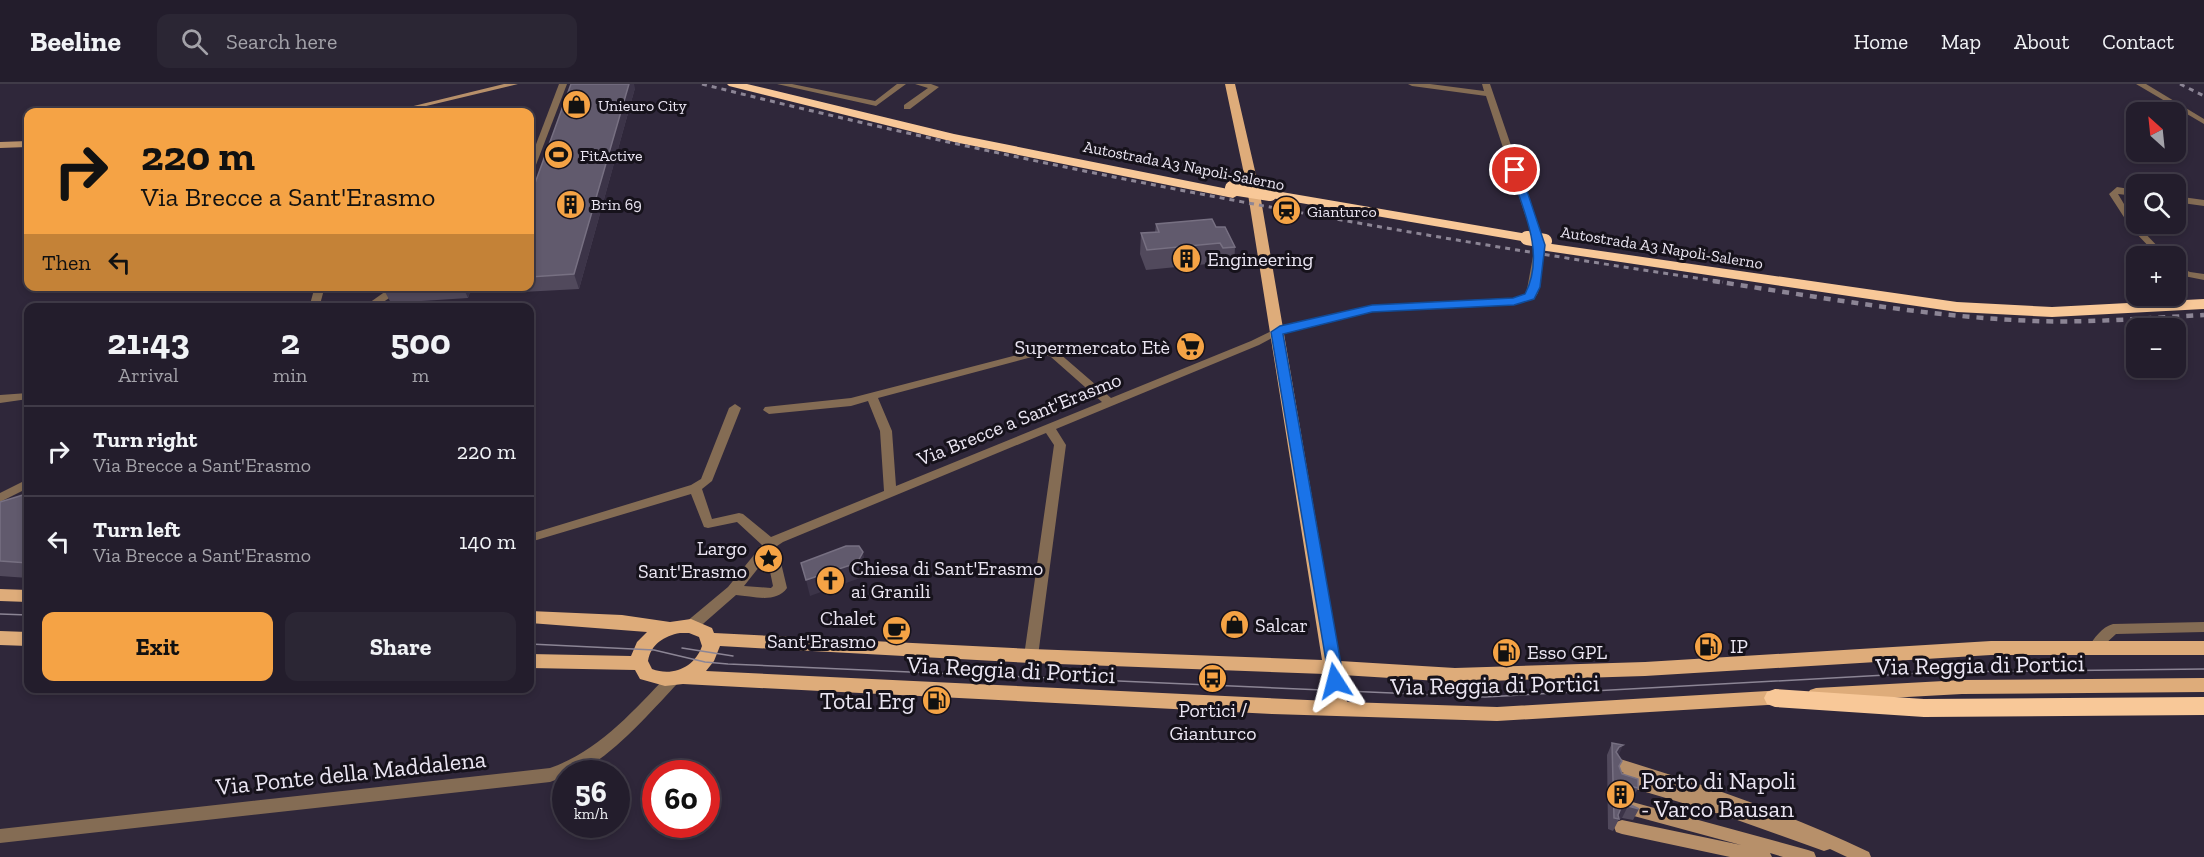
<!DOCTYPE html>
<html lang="en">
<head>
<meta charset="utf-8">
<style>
	:root { --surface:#231d2c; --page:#2b2634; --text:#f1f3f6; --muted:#a3a2a9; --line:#403b48; --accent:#f5a345 }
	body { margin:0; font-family:"Zilla Slab",serif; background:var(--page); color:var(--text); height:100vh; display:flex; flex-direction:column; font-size:22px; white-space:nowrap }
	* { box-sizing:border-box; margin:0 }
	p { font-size:20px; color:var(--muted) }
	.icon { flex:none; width:33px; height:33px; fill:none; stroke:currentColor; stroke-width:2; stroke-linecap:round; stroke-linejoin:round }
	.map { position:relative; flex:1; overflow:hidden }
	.sheet { position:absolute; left:24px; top:219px; width:510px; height:390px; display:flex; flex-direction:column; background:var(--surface); border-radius:12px; box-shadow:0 3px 9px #0003,0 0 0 2px var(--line) }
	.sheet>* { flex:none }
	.hud { position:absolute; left:24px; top:24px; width:510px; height:183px; border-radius:12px; box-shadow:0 3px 9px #0003,0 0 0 2px var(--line); background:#f5a345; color:#111; overflow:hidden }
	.needle { width:39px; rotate:333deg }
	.tools { position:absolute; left:2126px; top:18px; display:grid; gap:12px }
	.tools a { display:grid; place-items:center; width:60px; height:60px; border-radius:12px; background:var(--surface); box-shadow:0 3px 9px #0003,0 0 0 2px var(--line); font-size:30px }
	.speed { position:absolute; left:552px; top:676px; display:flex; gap:12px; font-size:30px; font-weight:700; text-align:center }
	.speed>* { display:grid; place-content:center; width:78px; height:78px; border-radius:50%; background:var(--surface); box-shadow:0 3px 9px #0003,0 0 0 2px var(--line); line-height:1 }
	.speed small { font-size:15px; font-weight:400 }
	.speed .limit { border:9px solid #d22; background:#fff; color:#111 }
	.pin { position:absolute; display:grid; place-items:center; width:51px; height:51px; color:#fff; margin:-26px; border:3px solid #fff; border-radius:50%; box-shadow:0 2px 6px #0007 }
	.me { position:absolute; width:66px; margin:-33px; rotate:351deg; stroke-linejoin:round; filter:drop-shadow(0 0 4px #0008) }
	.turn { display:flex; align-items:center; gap:21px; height:126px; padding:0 18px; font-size:27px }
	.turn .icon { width:78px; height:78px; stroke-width:2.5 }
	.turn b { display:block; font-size:42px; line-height:51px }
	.then { display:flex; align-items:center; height:57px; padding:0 18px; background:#0003; gap:12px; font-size:22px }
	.eta { display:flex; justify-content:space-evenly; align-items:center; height:102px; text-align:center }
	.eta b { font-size:36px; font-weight:800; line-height:42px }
	.action { display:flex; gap:12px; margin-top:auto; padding:12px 18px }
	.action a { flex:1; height:69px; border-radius:12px; background:var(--accent); color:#111; font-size:24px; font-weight:800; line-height:69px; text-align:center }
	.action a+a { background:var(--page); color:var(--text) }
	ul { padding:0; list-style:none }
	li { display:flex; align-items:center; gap:18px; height:90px; padding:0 18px; border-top:2px solid var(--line) }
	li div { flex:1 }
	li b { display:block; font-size:22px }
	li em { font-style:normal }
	header { display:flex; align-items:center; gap:36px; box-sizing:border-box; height:84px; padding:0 30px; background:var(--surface); border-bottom:2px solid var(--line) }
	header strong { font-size:28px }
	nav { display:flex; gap:33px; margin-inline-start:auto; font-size:21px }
	.search { width:420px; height:54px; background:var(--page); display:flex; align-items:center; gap:15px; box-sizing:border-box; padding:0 21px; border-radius:12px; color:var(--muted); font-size:22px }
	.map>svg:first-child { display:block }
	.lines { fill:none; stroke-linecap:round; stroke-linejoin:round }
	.minor { fill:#846c54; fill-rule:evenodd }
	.tertiary { fill:#846c54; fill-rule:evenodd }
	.secondary { fill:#b7906a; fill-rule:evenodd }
	.primary { fill:#deac7a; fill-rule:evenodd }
	.motorway { fill:#f8c898; fill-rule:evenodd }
	.tram { stroke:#8c8595; stroke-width:1.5 }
	.rail-far1 { stroke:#8c8595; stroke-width:3; stroke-dasharray:5 5; stroke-linecap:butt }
	.rail { stroke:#8c8595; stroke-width:4.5; stroke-dasharray:7 7; stroke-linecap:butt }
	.motorway-bridge { stroke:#f8c898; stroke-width:14 }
	.wall { fill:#51495c }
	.shaded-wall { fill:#3c3448 }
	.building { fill:#615a6d; stroke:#777082; stroke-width:1.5 }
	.route { fill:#1a73e8; stroke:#114b97; stroke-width:1.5 }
	.labels { text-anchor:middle; stroke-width:6; stroke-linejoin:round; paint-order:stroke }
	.far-poi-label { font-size:16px; fill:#ebe6f3; stroke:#16121b; text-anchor:start }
	.far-street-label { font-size:16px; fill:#ebe6f3; stroke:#16121b }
	.poi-label { font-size:20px; fill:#ebe6f3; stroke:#16121b; text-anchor:start }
	.street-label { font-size:20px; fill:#ebe6f3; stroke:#16121b }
	.near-street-label { font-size:24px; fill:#ebe6f3; stroke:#16121b }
	.near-poi-label { font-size:24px; fill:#ebe6f3; stroke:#16121b; text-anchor:end }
</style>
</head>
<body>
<header>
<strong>Beeline</strong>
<div class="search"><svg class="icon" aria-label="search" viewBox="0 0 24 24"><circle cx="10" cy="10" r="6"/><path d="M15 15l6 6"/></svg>Search here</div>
<nav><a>Home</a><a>Map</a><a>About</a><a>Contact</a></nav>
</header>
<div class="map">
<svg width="2204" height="773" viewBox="0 0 2204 773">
	<rect width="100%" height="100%" fill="#2f273a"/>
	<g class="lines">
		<!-- minor -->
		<g class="minor">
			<polygon points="559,0 567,0 534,86 530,88 530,76"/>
			<polygon points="777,0 792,0 875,17 897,0 906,0 876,22"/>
			<polygon points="915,0 931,0 939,3 910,25 904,25 904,21 928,4"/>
			<path d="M 1408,0 L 1430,0 L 1484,7 L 1482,0 L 1490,0 L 1545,161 L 1538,209 L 1534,215 L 1514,220 L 1373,227 L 1287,246 L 1259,261 L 1056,345 L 1066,361 L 1038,572 L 1036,576 L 1031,577 L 1026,576 L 1024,572 L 1054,361 L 1046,349 L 783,458 L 777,462 L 787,504 C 776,520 752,512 736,511 L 696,546 L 691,547 L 686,546 L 684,542 L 686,538 L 728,503 L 762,461 L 737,438 L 708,444 L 704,443 L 691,410 L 530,458 L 530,450 L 691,401 L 701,395 L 729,324 L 735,320 L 741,324 L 712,397 L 702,405 L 712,435 L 739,429 L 743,430 L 771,453 L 884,407 L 880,347 L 868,317 L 851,322 L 769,330 L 763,326 L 765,323 L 851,314 L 1044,264 L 1059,269 L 1111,314 L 1251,257 L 1284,241 L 1373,221 L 1514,214 L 1526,211 L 1535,161 L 1486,12 L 1412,2 ZM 1043,270 L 1051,273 L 1102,318 L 896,402 L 892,347 L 878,314 ZM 767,473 L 773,502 L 771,504 L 744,502 Z"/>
			<polygon points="2117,103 2136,106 2136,112 2118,110 2136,140 2167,172 2158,172 2131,144 2109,110"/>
			<polygon points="2175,112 2204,116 2204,122 2175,118"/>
			<polygon points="2175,181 2190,188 2204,190 2204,196 2184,192 2175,188"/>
			<polygon points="315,202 325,202 319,224 309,224"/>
			<polygon points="393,202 406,202 375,224 362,224"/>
			<polygon points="28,309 28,315 0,319 0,311"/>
			<polygon points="28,395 28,404 0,418 0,409"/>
			<path d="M 2204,538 L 2204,548 L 2116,550 L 2104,561 L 2100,568 L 2095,569 L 2090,568 L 2088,564 C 2094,554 2102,543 2113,540 Z"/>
			<path d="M 672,590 L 677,592 L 679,596 L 677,600 C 655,623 598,690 566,690 L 566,692 L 550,698 L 0,759 L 0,745 L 550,684 C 599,667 632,628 667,592 Z"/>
		</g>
		<!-- tertiary -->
		<polygon class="tertiary" points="2136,0 2146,0 2204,35 2204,40"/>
		<!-- secondary -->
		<g class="secondary">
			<polygon points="504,0 518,0 401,28 389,28"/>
			<polygon points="28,57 28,63 0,64 0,58"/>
			<path d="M 1620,675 C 1705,701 1788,729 1869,768 L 1871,773 L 1847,773 L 1830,765 L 1824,767 L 1726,732 L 1619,700 L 1616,695 L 1619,690 L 1624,689 L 1615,686 L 1612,681 L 1615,676 Z"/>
			<polygon points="1625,716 1808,766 1814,768 1816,773 1783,773 1770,769 1772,773 1730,773 1622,750 1616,748 1614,743 1616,738 1622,736 1741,761 1619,728 1617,723 1619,718"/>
		</g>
		<!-- primary -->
		<g class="primary">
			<path d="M 1225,0 L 1235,0 L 1259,104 L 1340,577 L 1455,584 L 1645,578 L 1991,557 L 2204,557 L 2204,571 L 1991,571 L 1645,592 L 1455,598 L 1342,591 L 1347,618 L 1497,623 L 1783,606 L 1789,608 L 1792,613 L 1789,618 L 1783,620 L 1497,637 L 1272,630 L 683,600 L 665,602 L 640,595 L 635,586 L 530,584 L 530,570 L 631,572 L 637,558 L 647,548 L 530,539 L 530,527 L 622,531 L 670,538 L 691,535 L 712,544 L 714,549 L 1031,565 L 1322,576 L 1247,104 ZM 680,549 L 689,549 L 699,553 L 702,562 C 695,583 673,593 652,585 L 648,577 C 651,560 664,552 680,549 ZM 720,562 L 1031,579 L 1325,590 L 1329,617 L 706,587 L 714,577 Z"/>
			<polygon points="0,505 28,506 28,518 0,517"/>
			<polygon points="0,547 28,548 28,562 0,561"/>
			<polygon points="2204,594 2204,608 1962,610 1816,618 1810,616 1807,611 1810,606 1816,604 1962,596"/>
		</g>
		<!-- motorway -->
		<g class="motorway">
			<polygon points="727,0 747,0 954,50 1233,106 1240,110 1233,114 954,58 729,2"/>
			<polygon points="1270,106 1527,150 1534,154 1527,158 1265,113 1263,110 1265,107"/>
			<polygon points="1545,159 1957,218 2052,223 2204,215 2204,225 2052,233 1957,228 1540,166 1538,163 1540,160"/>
			<polygon points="1775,605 1924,615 2204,613 2204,631 1924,633 1775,623 1767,620 1764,614 1767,608"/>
		</g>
		<!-- tram -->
		<g class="tram">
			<polyline points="0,530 28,531"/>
			<polyline points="530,560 654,566 705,578 728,580 1485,613 1940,588 2204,585"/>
			<polyline points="682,564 733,572"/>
		</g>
		<!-- rail-far1 -->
		<g class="rail-far1">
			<path d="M 702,0 C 1039,85 1379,147 1723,198"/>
			<polyline points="2180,0 2204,12"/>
		</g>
		<!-- rail -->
		<path class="rail" d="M 1713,197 C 1820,213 1927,233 2035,237 C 2091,239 2148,234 2204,231"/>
		<!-- motorway-bridge -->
		<g class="motorway-bridge">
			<polyline points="1232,104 1270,110"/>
			<polyline points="1527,154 1545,157"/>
		</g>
	</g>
	<!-- wall -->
	<g class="wall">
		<polygon points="635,4 579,205 505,209 502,202 530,202 530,113"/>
		<polygon points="1156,140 1216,143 1235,163 1234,183 1221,185 1218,179 1146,186 1140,170 1141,149 1155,148"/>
		<polygon points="472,202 468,214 391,219 385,208"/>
		<polygon points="28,408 28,494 0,492 0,418 26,410"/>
		<polygon points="1612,659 1618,672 1619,683 1622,690 1638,704 1632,716 1624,714 1622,715 1623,717 1639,725 1633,736 1622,734 1619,735 1613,747 1608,745 1607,671"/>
	</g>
	<!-- shaded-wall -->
	<g class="shaded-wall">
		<polygon points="629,0 634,0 635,4 579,205 574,190"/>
		<polygon points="472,202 468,214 463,203"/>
		<polygon points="863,468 866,484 860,494 810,512 806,496"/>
		<polygon points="1623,661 1618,673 1612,675 1619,663"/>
		<polygon points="1630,702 1624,714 1617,717 1623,706"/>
		<polygon points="1628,722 1622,734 1618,735 1616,734 1621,724"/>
	</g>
	<!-- building -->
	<g class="building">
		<polygon points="571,0 629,0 574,190 530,193 530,113"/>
		<polygon points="1212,135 1216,143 1225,143 1235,163 1223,164 1220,159 1147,166 1141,149 1159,148 1156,140"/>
		<polygon points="394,202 463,202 385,208"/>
		<polygon points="28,408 28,479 0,477 0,418 26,410"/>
		<polygon points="846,462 859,462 863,468 857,479 806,496 801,479"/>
		<polygon points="1612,659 1623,661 1619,663 1616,668 1622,677 1619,682 1622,690 1638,695 1638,704 1630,702 1623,706 1621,712 1623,717 1639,725 1628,722 1621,724 1618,731 1619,735 1614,734"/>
	</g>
	<!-- route -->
	<path class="route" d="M 1512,84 L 1520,86 L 1545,161 L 1540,203 L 1534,215 L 1514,221 L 1372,228 L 1283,250 L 1344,597 L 1341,601 L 1335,603 L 1330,601 L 1271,248 L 1280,242 L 1372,221 L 1513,214 L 1525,210 C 1546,170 1523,125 1510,86 Z"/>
	<!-- icons -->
	<defs>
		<symbol id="shop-disc" viewBox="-11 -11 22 22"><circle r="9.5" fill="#f5a345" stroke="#16121b"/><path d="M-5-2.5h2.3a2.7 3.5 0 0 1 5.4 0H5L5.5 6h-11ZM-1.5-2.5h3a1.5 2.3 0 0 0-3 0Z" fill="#111"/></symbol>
		<symbol id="stadium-disc" viewBox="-11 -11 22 22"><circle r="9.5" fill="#f5a345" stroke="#16121b"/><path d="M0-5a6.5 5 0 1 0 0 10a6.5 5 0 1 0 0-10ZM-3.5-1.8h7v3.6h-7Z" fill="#111"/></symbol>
		<symbol id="building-disc" viewBox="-11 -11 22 22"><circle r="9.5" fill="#f5a345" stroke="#16121b"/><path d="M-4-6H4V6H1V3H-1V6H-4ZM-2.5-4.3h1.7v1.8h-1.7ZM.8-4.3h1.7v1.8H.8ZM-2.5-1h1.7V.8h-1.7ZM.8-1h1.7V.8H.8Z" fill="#111"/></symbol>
		<symbol id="station-disc" viewBox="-11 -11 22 22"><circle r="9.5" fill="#f5a345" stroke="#16121b"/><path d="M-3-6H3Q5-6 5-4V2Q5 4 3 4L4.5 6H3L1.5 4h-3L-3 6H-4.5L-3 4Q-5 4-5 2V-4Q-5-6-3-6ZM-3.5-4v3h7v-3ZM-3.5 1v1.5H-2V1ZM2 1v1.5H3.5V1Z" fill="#111"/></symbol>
		<symbol id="supermarket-disc" viewBox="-11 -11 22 22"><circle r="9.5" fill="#f5a345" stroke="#16121b"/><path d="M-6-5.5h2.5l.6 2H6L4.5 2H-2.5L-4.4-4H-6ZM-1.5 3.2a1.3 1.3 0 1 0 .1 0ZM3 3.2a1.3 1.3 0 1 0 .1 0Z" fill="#111"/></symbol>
		<symbol id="sight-disc" viewBox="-11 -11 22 22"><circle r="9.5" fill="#f5a345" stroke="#16121b"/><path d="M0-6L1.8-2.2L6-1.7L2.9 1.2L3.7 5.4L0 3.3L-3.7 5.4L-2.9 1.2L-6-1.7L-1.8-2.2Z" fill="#111"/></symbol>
		<symbol id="church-disc" viewBox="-11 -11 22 22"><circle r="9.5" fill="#f5a345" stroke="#16121b"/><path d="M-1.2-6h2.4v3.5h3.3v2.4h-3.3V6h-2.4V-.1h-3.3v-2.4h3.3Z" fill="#111"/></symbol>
		<symbol id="cafe-disc" viewBox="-11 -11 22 22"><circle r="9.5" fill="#f5a345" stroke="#16121b"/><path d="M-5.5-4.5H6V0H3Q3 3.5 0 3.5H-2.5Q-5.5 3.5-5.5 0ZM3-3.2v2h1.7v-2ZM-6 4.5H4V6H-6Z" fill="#111"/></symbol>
		<symbol id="fuel-disc" viewBox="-11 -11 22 22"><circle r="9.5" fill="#f5a345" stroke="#16121b"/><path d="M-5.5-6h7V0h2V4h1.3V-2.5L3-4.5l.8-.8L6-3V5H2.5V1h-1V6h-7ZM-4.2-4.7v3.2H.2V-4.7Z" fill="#111"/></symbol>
		<symbol id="bus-disc" viewBox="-11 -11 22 22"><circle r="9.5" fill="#f5a345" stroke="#16121b"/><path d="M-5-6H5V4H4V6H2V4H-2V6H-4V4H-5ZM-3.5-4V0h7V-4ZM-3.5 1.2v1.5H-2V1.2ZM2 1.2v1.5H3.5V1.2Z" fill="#111"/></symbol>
	</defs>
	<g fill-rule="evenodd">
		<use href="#shop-disc" x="560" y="4" width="33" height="33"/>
		<use href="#stadium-disc" x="542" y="54" width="33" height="33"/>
		<use href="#building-disc" x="554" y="104" width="33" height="33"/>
		<use href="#station-disc" x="1270" y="110" width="33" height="33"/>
		<use href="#building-disc" x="1170" y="158" width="33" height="33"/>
		<use href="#supermarket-disc" x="1174" y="246" width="33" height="33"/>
		<use href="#sight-disc" x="752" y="458" width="33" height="33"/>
		<use href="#church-disc" x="814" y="480" width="33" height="33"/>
		<use href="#shop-disc" x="1218" y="524" width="33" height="33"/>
		<use href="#cafe-disc" x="880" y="530" width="33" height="33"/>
		<use href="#fuel-disc" x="1692" y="546" width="33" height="33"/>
		<use href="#fuel-disc" x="1490" y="552" width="33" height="33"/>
		<use href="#bus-disc" x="1196" y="578" width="33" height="33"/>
		<use href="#fuel-disc" x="920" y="600" width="33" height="33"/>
		<use href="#building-disc" x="1604" y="694" width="33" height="33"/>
	</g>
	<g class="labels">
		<!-- far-poi labels -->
		<g class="far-poi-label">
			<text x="598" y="27">Unieuro City</text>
			<text x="580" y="77">FitActive</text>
			<text x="591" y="126">Brin 69</text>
			<text x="1307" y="133">Gianturco</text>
		</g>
		<!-- far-street labels -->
		<g class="far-street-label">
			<text transform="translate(1184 81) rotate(11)" y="6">Autostrada A3 Napoli-Salerno</text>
			<text transform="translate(1662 163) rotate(9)" y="6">Autostrada A3 Napoli-Salerno</text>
		</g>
		<!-- poi labels -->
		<g class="poi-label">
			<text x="1207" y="182">Engineering</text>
			<text x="1170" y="270" text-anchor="end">Supermercato Etè</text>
			<text x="747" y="471" text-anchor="end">Largo<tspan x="747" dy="23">Sant'Erasmo</tspan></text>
			<text x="851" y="491">Chiesa di Sant'Erasmo<tspan x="851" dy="23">ai Granili</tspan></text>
			<text x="876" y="541" text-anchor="end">Chalet<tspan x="876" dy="23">Sant'Erasmo</tspan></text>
			<text x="1255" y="548">Salcar</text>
			<text x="1730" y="569">IP</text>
			<text x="1527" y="575">Esso GPL</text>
			<text x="1213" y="633" text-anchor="middle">Portici /<tspan x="1213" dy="23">Gianturco</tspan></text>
		</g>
		<!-- street labels -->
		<g class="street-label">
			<text transform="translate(1019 335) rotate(-22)" y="7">Via Brecce a Sant'Erasmo</text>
		</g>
		<!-- near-street labels -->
		<g class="near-street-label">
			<text transform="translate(1980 581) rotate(-1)" y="8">Via Reggia di Portici</text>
			<text transform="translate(1011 586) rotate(3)" y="8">Via Reggia di Portici</text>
			<text transform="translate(1495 601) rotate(-1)" y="8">Via Reggia di Portici</text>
			<text transform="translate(351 689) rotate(-6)" y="8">Via Ponte della Maddalena</text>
		</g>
		<!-- near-poi labels -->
		<g class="near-poi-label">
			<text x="915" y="625">Total Erg</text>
			<text x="1641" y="705" text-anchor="start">Porto di Napoli<tspan x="1641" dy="28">- Varco Bausan</tspan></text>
		</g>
	</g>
</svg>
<div class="tools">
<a><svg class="needle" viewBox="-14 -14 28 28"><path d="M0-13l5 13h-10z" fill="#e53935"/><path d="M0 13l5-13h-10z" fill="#a3a2a9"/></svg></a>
<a><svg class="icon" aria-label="search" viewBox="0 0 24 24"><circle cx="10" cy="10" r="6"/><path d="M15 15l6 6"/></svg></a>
<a>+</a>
<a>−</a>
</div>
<div class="speed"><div>56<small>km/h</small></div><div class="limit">60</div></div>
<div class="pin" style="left:1515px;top:86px;background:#d93025"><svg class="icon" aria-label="arrive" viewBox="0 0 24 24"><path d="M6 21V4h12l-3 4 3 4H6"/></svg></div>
<svg class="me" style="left:1335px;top:597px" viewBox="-20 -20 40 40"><path d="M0-17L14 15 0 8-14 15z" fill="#1a73e8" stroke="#fff" stroke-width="4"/></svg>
<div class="hud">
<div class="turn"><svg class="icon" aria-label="right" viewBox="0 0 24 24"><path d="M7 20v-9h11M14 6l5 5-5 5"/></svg><div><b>220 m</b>Via Brecce a Sant'Erasmo</div></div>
<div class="then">Then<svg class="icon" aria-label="left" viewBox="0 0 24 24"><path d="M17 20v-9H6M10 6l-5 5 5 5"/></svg></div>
</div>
<section class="sheet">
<div class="eta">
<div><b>21:43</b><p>Arrival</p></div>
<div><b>2</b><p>min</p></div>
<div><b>500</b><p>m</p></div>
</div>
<ul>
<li><svg class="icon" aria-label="right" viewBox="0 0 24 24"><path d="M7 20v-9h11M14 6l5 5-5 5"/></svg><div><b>Turn right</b><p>Via Brecce a Sant'Erasmo</p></div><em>220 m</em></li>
<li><svg class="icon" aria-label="left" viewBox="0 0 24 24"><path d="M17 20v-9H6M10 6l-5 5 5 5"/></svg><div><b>Turn left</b><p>Via Brecce a Sant'Erasmo</p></div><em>140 m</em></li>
</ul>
<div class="action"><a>Exit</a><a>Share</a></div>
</section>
</div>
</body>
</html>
